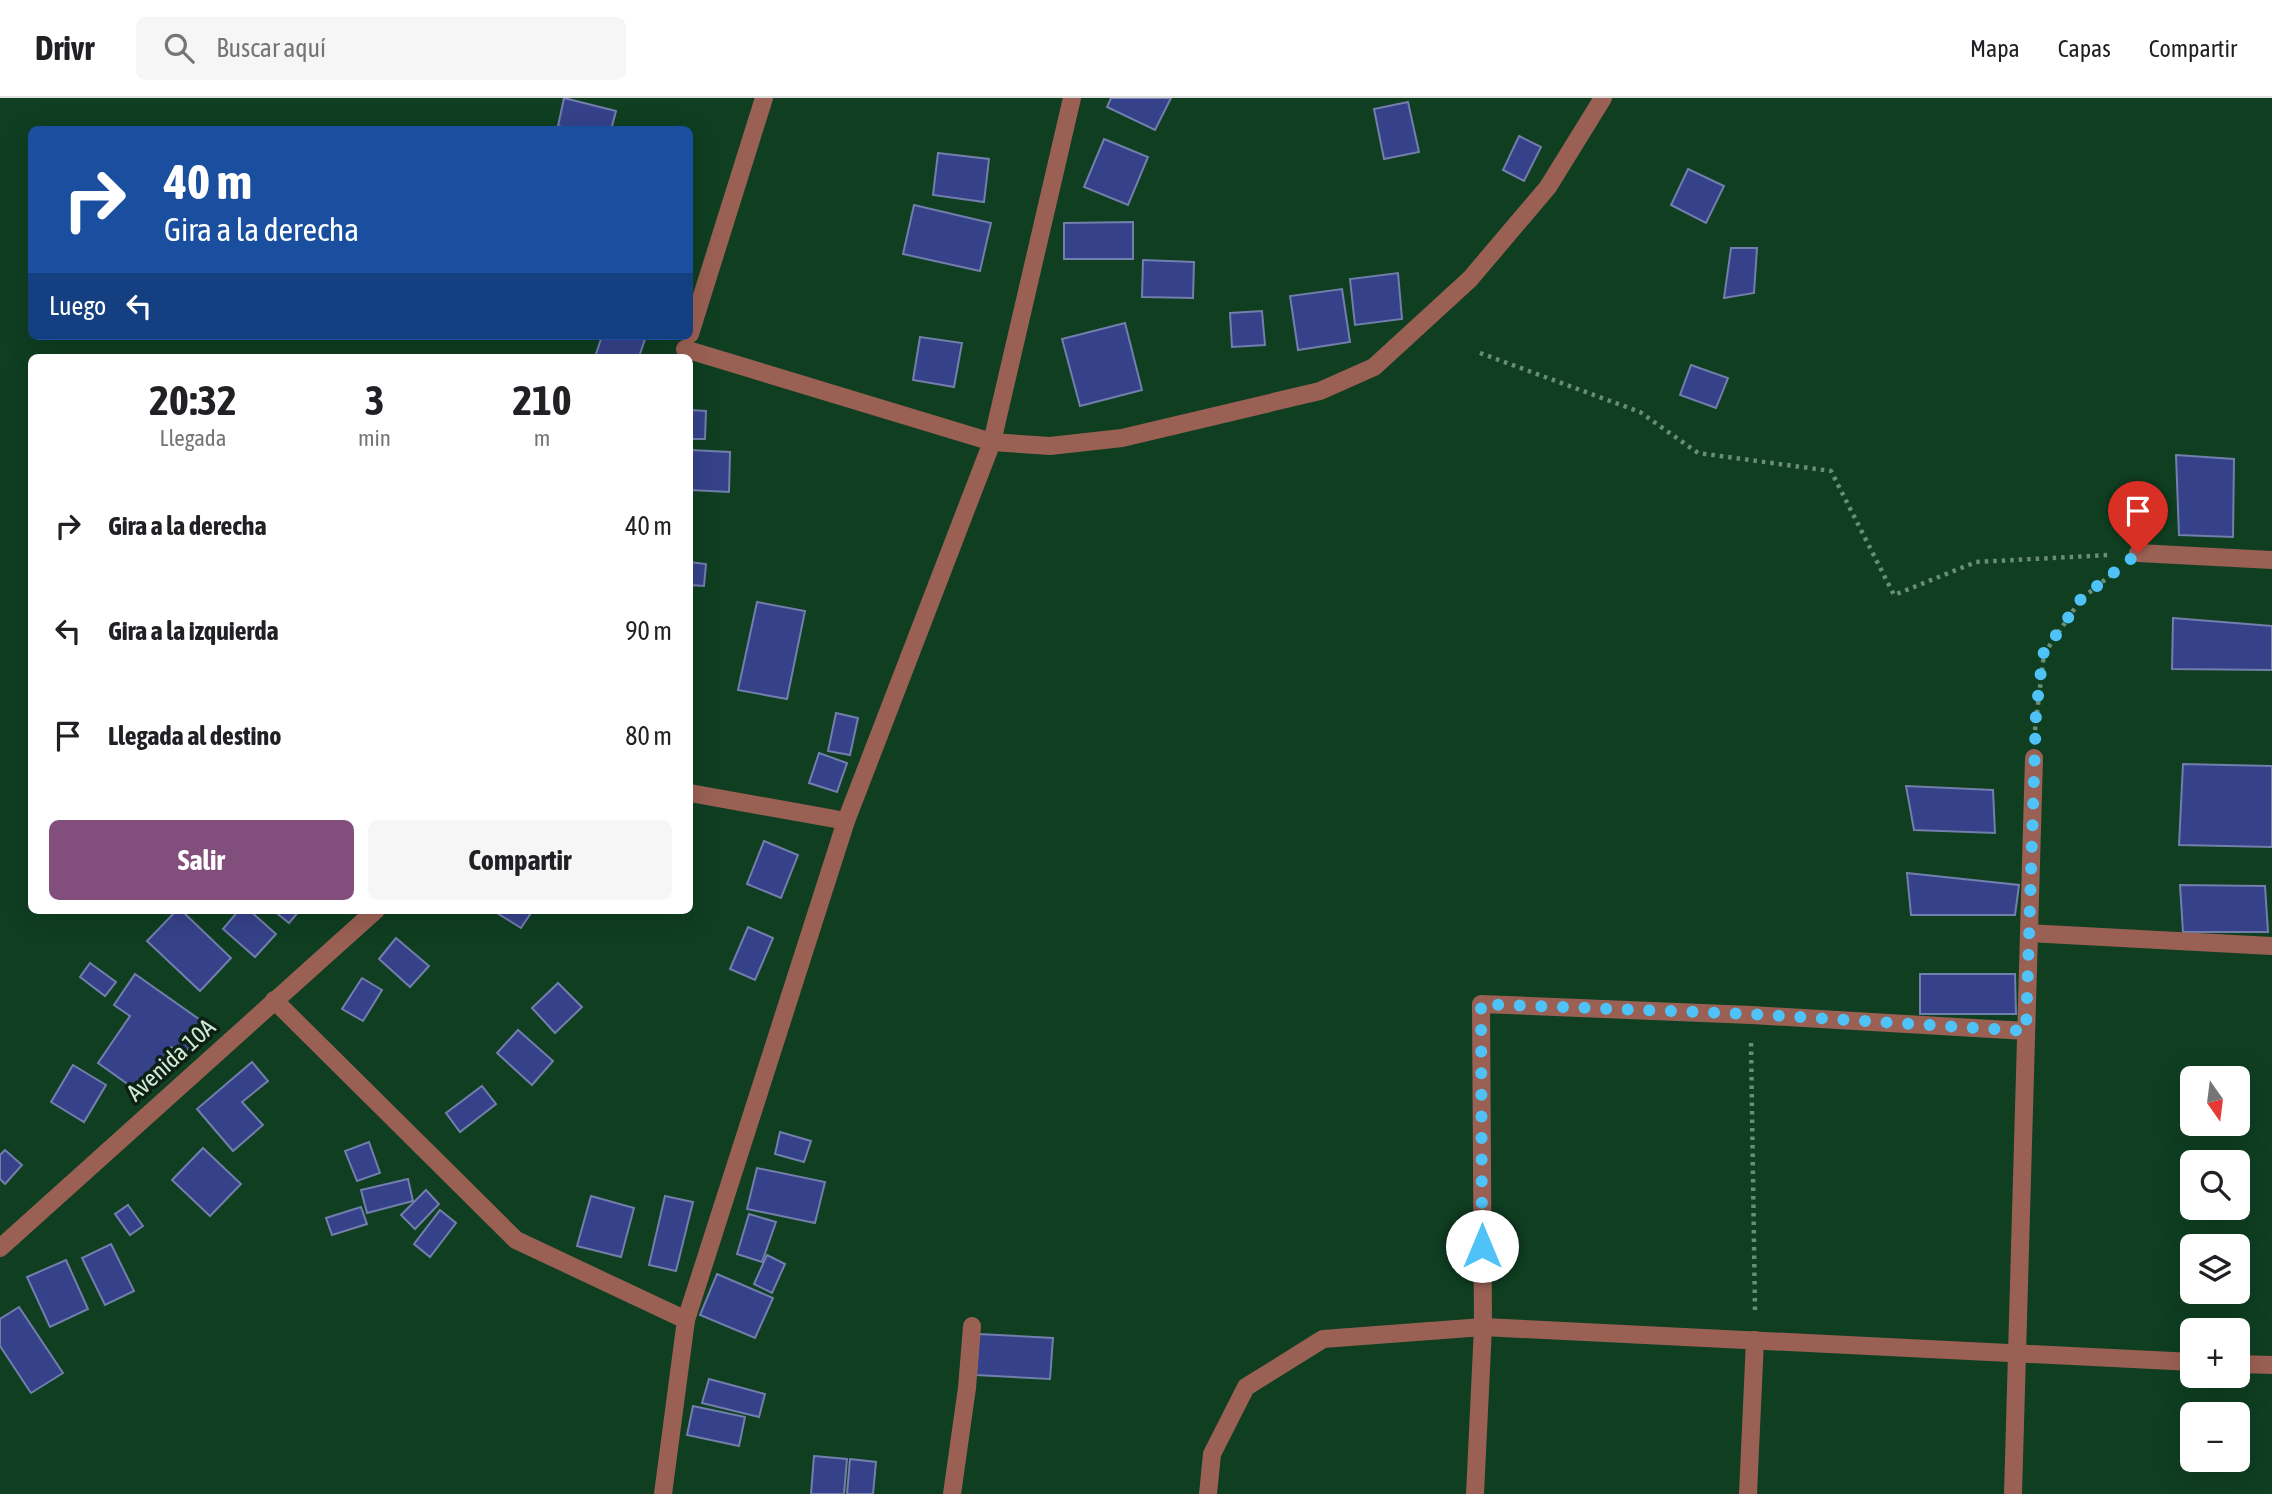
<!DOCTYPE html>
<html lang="es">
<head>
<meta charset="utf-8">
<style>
	:root { --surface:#fff; --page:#f6f6f6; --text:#202124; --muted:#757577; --line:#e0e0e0; --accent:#824f7d }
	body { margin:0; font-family:"Asap Condensed",sans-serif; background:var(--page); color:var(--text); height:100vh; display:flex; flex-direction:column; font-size:26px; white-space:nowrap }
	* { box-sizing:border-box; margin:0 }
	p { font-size:23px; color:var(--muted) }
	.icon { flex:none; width:38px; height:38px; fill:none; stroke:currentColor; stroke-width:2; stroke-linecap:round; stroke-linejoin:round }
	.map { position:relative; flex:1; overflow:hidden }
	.drawer { position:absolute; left:28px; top:256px; width:665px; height:560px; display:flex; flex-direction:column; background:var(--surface); border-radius:10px; box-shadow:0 7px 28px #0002 }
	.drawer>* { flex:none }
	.top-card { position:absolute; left:28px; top:28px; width:665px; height:214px; border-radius:10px; box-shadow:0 7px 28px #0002; background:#1a4fa0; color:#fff; overflow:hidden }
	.needle { width:46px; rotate:166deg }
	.fabs { position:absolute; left:2180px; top:968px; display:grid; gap:14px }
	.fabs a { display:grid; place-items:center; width:70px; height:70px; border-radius:10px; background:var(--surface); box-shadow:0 7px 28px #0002; font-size:35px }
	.pin { position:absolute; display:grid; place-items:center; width:60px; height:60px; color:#fff; margin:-72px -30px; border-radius:50% 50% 50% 0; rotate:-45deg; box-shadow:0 0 7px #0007 }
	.pin .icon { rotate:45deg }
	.me { position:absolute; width:77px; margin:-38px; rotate:0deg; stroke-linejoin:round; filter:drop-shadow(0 0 5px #0008) }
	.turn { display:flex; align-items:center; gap:24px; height:147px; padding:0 21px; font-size:32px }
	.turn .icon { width:91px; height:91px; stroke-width:2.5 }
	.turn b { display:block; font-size:49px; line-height:60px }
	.then { display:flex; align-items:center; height:66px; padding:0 21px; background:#0003; gap:14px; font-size:26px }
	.eta { display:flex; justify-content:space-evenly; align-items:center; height:119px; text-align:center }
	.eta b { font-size:42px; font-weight:700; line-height:49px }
	.cta { display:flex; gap:14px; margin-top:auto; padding:14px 21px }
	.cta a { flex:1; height:80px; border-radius:10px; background:var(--accent); color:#fff; font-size:28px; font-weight:700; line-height:80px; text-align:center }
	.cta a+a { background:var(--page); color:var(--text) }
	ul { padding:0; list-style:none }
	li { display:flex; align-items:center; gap:21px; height:105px; padding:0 21px }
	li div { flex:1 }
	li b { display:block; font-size:26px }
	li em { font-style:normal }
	header { display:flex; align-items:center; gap:42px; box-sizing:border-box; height:98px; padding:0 35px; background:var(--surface); border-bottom:2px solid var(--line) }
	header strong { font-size:33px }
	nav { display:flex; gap:38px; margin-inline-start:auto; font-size:24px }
	.search { width:490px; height:63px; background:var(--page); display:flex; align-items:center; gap:18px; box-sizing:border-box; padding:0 24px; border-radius:10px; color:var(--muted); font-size:26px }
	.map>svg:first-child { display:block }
	.building { fill:#354289; stroke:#727eac; stroke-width:2 }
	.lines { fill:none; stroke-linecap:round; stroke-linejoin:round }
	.path { stroke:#698e75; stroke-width:4.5; stroke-dasharray:3.5 5; stroke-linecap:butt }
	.minor { stroke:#9b6054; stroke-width:18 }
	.route { stroke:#4fc3f7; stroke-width:12; stroke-dasharray:0 21.6 }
	.labels { text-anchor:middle; stroke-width:7; stroke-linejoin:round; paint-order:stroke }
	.street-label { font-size:24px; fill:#d1e9d6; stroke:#0d2013 }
</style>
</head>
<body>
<header>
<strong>Drivr</strong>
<div class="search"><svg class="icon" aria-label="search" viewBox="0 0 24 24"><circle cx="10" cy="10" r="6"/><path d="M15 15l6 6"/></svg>Buscar aquí</div>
<nav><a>Mapa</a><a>Capas</a><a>Compartir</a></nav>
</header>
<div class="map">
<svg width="2272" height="1396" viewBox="0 0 2272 1396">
	<rect width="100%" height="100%" fill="#0f3e21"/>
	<!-- building -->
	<g class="building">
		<polygon points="564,0 616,13 611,32 572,32 558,28"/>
		<polygon points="1111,0 1171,0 1155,32 1107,9"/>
		<polygon points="1408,4 1419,54 1384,61 1374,11"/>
		<polygon points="1519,38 1541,49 1524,83 1503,72"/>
		<polygon points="1104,41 1148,59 1128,107 1084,89"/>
		<polygon points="938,55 989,61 984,104 933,97"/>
		<polygon points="1688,71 1724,88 1706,125 1671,107"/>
		<polygon points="914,107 991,125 980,173 903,156"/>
		<polygon points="1133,124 1133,161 1064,161 1064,125"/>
		<polygon points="1731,150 1757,150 1754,195 1724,200"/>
		<polygon points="1143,162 1194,164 1193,200 1142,199"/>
		<polygon points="1398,175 1402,221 1355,227 1350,181"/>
		<polygon points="1342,191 1350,244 1298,252 1290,198"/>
		<polygon points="1262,213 1265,247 1232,249 1230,215"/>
		<polygon points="1125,225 1142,292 1080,308 1062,241"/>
		<polygon points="602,238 646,238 639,259 595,259"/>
		<polygon points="920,239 962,245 954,289 913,282"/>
		<polygon points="1691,267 1728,280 1716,310 1680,297"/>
		<polygon points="690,312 706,313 705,341 690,341"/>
		<polygon points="690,352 730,354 729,394 690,392"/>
		<polygon points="2176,357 2234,361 2233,439 2179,437"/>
		<polygon points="690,464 706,466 704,488 690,487"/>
		<polygon points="757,504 805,513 787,601 738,592"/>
		<polygon points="2173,520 2272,528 2272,572 2172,571"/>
		<polygon points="836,615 858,620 850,657 828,653"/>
		<polygon points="819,655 847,665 837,694 809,685"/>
		<polygon points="2183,666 2272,668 2272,749 2179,747"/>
		<polygon points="1906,688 1993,692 1995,735 1914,732"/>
		<polygon points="764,743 798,757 781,800 747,786"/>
		<polygon points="1907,775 2019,787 2015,817 1911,817"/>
		<polygon points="2180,787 2265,788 2268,834 2183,834"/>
		<polygon points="177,812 181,812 231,860 200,893 147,843"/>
		<polygon points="239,812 249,812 276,836 255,859 223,831"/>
		<polygon points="273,812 300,812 289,825"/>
		<polygon points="492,812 533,812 521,830"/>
		<polygon points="748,829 773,840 755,882 730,871"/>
		<polygon points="396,840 429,868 410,889 379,861"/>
		<polygon points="90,865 116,884 105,898 80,879"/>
		<polygon points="135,876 206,926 184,957 171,949 139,994 98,965 130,918 114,907"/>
		<polygon points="1920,876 2015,876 2016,916 1920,916"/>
		<polygon points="362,880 382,892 363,923 342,911"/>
		<polygon points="558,885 582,909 555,935 532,910"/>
		<polygon points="518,932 553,963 532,987 497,955"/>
		<polygon points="252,964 268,983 242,1004 263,1027 233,1053 197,1011"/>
		<polygon points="73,967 106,987 84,1024 51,1004"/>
		<polygon points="482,988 496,1006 460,1034 446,1015"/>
		<polygon points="780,1034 811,1043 804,1064 775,1056"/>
		<polygon points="369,1044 380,1075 357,1083 345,1053"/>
		<polygon points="203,1050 241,1086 210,1118 172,1082"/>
		<polygon points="5,1052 22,1067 5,1086 0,1081 0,1057"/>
		<polygon points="757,1070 825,1084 815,1125 747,1111"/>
		<polygon points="408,1081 413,1103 367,1115 361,1092"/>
		<polygon points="426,1092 439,1106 415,1131 401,1117"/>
		<polygon points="591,1098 634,1110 621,1159 577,1148"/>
		<polygon points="665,1098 693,1104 676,1173 649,1167"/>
		<polygon points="128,1107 143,1128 130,1137 115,1116"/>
		<polygon points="361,1109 367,1126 332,1137 326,1120"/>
		<polygon points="440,1112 456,1125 430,1159 414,1146"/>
		<polygon points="749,1116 776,1124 762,1164 737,1156"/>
		<polygon points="111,1146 134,1193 105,1207 82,1160"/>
		<polygon points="767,1157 785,1166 772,1195 754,1186"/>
		<polygon points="66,1162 88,1211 50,1229 27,1179"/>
		<polygon points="717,1176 773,1200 755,1240 700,1217"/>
		<polygon points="19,1209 63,1275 31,1295 0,1248 0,1221"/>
		<polygon points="979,1236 1053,1240 1050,1281 976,1277"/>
		<polygon points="709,1281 765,1296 759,1319 702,1305"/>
		<polygon points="693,1308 745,1319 739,1348 687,1337"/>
		<polygon points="814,1358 847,1361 844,1396 811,1396"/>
		<polygon points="850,1361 876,1364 873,1396 847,1396"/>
	</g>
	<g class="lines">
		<!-- path -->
		<g class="path">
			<polyline points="1480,255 1640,314 1698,355 1831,373 1894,497 1976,464 2109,457"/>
			<polyline points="2035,632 2044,556 2081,501 2116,473"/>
			<polyline points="1751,945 1755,1213"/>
		</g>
		<!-- minor -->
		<g class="minor">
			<polyline points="690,236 764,0"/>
			<polyline points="685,251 992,344 1050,348 1122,340 1320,293 1374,269 1470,181 1548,89 1603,0"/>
			<polyline points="2138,455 2272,462"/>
			<polyline points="690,695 846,723"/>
			<polyline points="2029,835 2272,848"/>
			<polyline points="274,902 516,1142 686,1222"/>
			<polyline points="0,1150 376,812"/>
			<polyline points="2238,1266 2272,1267"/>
			<polyline points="663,1396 686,1222 846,723 992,344 1072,0"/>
			<polyline points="952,1396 967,1290 972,1228"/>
			<polyline points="1208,1396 1212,1356 1246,1289 1323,1241 1483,1229 2193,1264"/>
			<polyline points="1475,1396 1483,1229 1481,906 1751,917 2026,933"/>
			<polyline points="1748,1396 1755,1242"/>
			<polyline points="2013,1396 2034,660"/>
		</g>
	</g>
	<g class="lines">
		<!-- route -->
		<polyline class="route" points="1482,1148 1481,906 1751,916 2026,933 2036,615 2043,556 2081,501 2138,455"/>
	</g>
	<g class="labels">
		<!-- street labels -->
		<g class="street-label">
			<text transform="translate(171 962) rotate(-42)" y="8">Avenida 10A</text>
		</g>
	</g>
</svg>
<div class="fabs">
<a><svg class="needle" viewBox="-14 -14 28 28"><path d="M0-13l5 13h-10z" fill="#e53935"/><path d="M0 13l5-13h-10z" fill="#757577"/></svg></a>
<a><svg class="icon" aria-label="search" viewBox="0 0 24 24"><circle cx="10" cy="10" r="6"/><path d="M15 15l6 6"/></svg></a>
<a><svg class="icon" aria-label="layers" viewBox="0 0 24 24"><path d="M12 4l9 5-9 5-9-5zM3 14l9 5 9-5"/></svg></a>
<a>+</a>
<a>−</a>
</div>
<div class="pin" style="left:2138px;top:455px;background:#d93025"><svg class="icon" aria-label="arrive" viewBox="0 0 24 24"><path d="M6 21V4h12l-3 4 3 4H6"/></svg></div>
<svg class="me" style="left:1482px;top:1148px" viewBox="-20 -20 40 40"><circle r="19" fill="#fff"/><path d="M0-13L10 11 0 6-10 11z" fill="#4fc3f7"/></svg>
<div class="top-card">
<div class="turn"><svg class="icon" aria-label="right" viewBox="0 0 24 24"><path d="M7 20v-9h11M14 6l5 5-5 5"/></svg><div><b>40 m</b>Gira a la derecha</div></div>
<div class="then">Luego<svg class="icon" aria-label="left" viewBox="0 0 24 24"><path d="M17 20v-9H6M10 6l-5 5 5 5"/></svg></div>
</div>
<section class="drawer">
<div class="eta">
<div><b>20:32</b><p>Llegada</p></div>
<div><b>3</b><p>min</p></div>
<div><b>210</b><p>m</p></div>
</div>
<ul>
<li><svg class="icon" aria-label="right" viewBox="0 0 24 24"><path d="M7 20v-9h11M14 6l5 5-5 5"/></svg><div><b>Gira a la derecha</b></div><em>40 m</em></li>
<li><svg class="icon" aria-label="left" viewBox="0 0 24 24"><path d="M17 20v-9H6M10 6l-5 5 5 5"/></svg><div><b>Gira a la izquierda</b></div><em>90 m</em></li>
<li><svg class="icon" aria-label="arrive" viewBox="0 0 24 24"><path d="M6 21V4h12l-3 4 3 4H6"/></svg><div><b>Llegada al destino</b></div><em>80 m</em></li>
</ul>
<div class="cta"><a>Salir</a><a>Compartir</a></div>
</section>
</div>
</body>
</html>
